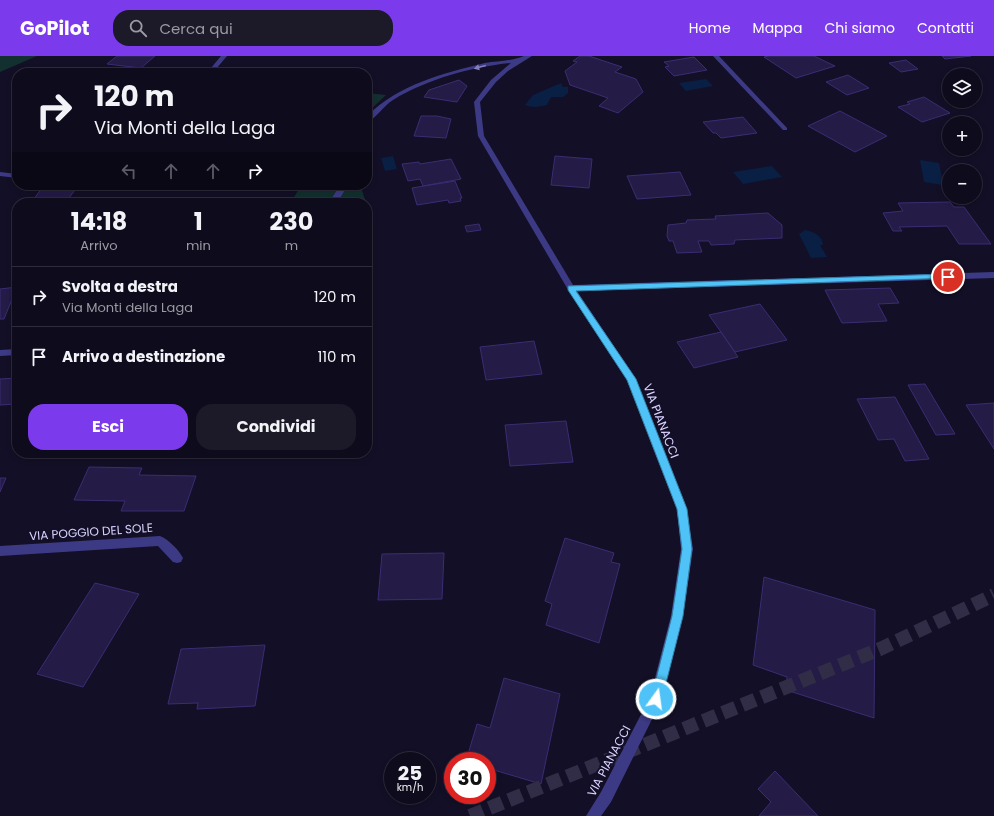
<!DOCTYPE html>
<html lang="it">
<head>
<meta charset="utf-8">
<style>
	:root { --surface:#0e0b1c; --page:#1c1929; --text:#f1f3f6; --muted:#9b9ba3; --line:#2e2b3b; --accent:#7c3aed }
	body { margin:0; font-family:Poppins,sans-serif; background:var(--page); color:var(--text); height:100vh; display:flex; flex-direction:column; font-size:15px; white-space:nowrap }
	* { box-sizing:border-box; margin:0 }
	p { font-size:13px; color:var(--muted) }
	.icon { flex:none; width:22px; height:22px; fill:none; stroke:currentColor; stroke-width:2; stroke-linecap:round; stroke-linejoin:round }
	.map { position:relative; flex:1; overflow:hidden }
	.details { position:absolute; left:12px; top:142px; width:360px; height:260px; display:flex; flex-direction:column; background:var(--surface); border-radius:16px; box-shadow:0 2px 6px #0003,0 0 0 1px var(--line) }
	.details>* { flex:none }
	.top-card { position:absolute; left:12px; top:12px; width:360px; height:122px; border-radius:16px; box-shadow:0 2px 6px #0003,0 0 0 1px var(--line); background:#0e0b1c; color:var(--text); overflow:hidden }
	.buttons { position:absolute; left:942px; top:12px; display:grid; gap:8px }
	.buttons a { display:grid; place-items:center; width:40px; height:40px; border-radius:50%; background:var(--surface); box-shadow:0 2px 6px #0003,0 0 0 1px var(--line); font-size:20px }
	.speed { position:absolute; left:384px; top:696px; display:flex; gap:8px; font-size:20px; font-weight:700; text-align:center }
	.speed>* { display:grid; place-content:center; width:52px; height:52px; border-radius:50%; background:var(--surface); box-shadow:0 2px 6px #0003,0 0 0 1px var(--line); line-height:1 }
	.speed small { font-size:10px; font-weight:400 }
	.speed .limit { border:6px solid #d22; background:#fff; color:#111 }
	.pin { position:absolute; display:grid; place-items:center; width:34px; height:34px; color:#fff; margin:-17px; border:2px solid #fff; border-radius:50%; box-shadow:0 1px 4px #0007 }
	.me { position:absolute; width:44px; margin:-22px; rotate:14deg; stroke-linejoin:round; filter:drop-shadow(0 0 3px #0008) }
	.turn { display:flex; align-items:center; gap:14px; height:84px; padding:0 16px; font-size:18px }
	.turn .icon { width:52px; height:52px; stroke-width:2.5 }
	.turn b { display:block; font-size:28px; line-height:34px }
	.lanes { display:flex; align-items:center; height:38px; padding:0 16px; background:#0003; justify-content:center; gap:20px; direction:ltr }
	.lanes .off { opacity:.35 }
	.eta { display:flex; justify-content:space-evenly; align-items:center; height:68px; text-align:center }
	.eta b { font-size:24px; font-weight:700; line-height:28px }
	.cta { display:flex; gap:8px; margin-top:auto; padding:8px 16px }
	.cta a { flex:1; height:46px; border-radius:16px; background:var(--accent); color:#fff; font-size:16px; font-weight:700; line-height:46px; text-align:center }
	.cta a+a { background:var(--page); color:var(--text) }
	ul { padding:0; list-style:none }
	li { display:flex; align-items:center; gap:12px; height:60px; padding:0 16px; border-top:1px solid var(--line) }
	li div { flex:1 }
	li b { display:block; font-size:15px }
	li em { font-style:normal }
	header { display:flex; align-items:center; gap:24px; box-sizing:border-box; height:56px; padding:0 20px; background:var(--accent); color:#fff }
	header strong { font-size:19px }
	nav { display:flex; gap:22px; margin-inline-start:auto; font-size:14px }
	.search { width:280px; height:36px; background:var(--page); display:flex; align-items:center; gap:10px; box-sizing:border-box; padding:0 14px; border-radius:16px; color:var(--muted); font-size:15px }
	.map>svg:first-child { display:block }
	.green { fill:#12302f }
	.water { fill:#0a1f44 }
	.building { fill:#241b47; stroke:#3b2d73 }
	.lines { fill:none; stroke-linecap:round; stroke-linejoin:round }
	.trunk-tunnel { stroke:#312d47; stroke-width:14; stroke-dasharray:14 7; stroke-linecap:butt }
	.service { fill:#3d3a85; fill-rule:evenodd }
	.minor { fill:#3d3a85; fill-rule:evenodd }
	.oneway { fill:#837fbc }
	.route { fill:#4fc3f7; stroke:#337fa1 }
	.labels { text-anchor:middle; stroke-width:4; stroke-linejoin:round; paint-order:stroke }
	.street-label { font-size:12px; fill:#d9d4ff; stroke:#130f26 }
</style>
</head>
<body>
<header>
<strong>GoPilot</strong>
<div class="search"><svg class="icon" aria-label="search" viewBox="0 0 24 24"><circle cx="10" cy="10" r="6"/><path d="M15 15l6 6"/></svg>Cerca qui</div>
<nav><a>Home</a><a>Mappa</a><a>Chi siamo</a><a>Contatti</a></nav>
</header>
<div class="map">
<svg width="994" height="760" viewBox="0 0 994 760">
	<rect width="100%" height="100%" fill="#130f26"/>
	<!-- green -->
	<g class="green">
		<polygon points="0,0 37,0 0,16"/>
		<polygon points="367,37 386,39 367,57"/>
		<polygon points="301,129 334,129 330,135 361,131 366,147 291,147"/>
	</g>
	<!-- water -->
	<g class="water">
		<polygon points="706,23 713,30 686,35 679,27"/>
		<path d="M 561,27 L 563,31 L 568,31 L 568,37 L 563,41 L 551,41 L 547,49 C 538,51 533,52 525,49 L 533,39 Z"/>
		<polygon points="393,100 397,113 385,115 381,102"/>
		<polygon points="920,104 939,107 943,126 948,130 924,126"/>
		<polygon points="772,110 782,121 743,128 733,116"/>
		<path d="M 805,174 C 814,176 822,179 823,189 L 820,189 L 827,201 L 811,202 L 799,178 Z"/>
	</g>
	<!-- building -->
	<g class="building">
		<polygon points="117,0 155,0 141,12 107,8"/>
		<polygon points="580,0 589,0 622,11 615,16 636,23 643,36 618,57 599,50 608,42 570,29 565,15 577,6 573,5"/>
		<polygon points="769,0 814,0 835,10 796,22 764,1"/>
		<polygon points="942,0 971,0 945,3"/>
		<polygon points="694,1 707,14 674,20 665,11 669,10 664,6"/>
		<polygon points="906,4 918,13 901,16 889,7"/>
		<polygon points="848,19 869,32 847,39 826,26"/>
		<polygon points="459,24 467,30 457,46 424,41 429,34"/>
		<polygon points="924,41 950,57 922,66 898,51 910,48 907,46"/>
		<polygon points="840,55 887,80 855,96 808,70"/>
		<polygon points="421,60 437,60 451,63 446,82 414,80"/>
		<polygon points="743,61 757,77 721,82 716,77 713,77 703,66"/>
		<polygon points="555,100 592,103 589,132 551,129"/>
		<polygon points="451,103 461,123 423,130 420,123 408,125 402,108 419,106 420,108"/>
		<polygon points="680,116 691,139 637,143 627,120"/>
		<polygon points="455,125 462,142 460,142 461,145 449,147 448,144 417,149 412,132"/>
		<polygon points="42,132 75,134 65,147 31,147"/>
		<polygon points="950,146 954,151 964,151 991,188 959,188 947,170 899,171 902,175 893,175 883,157 903,155 898,147"/>
		<polygon points="768,157 782,169 782,182 735,184 734,188 711,189 709,185 698,185 702,196 677,197 673,185 669,185 667,180 668,169 686,167 687,164 716,163 715,160"/>
		<polygon points="479,168 481,174 467,176 465,170"/>
		<polygon points="17,231 4,263 0,263 0,233"/>
		<polygon points="890,232 899,247 878,248 887,265 842,267 825,234"/>
		<polygon points="760,248 787,284 735,296 709,259"/>
		<polygon points="721,276 738,301 694,312 677,286"/>
		<polygon points="534,285 542,318 486,324 480,291"/>
		<polygon points="17,322 17,348 0,349 0,323"/>
		<polygon points="925,328 955,378 936,379 908,329"/>
		<polygon points="895,341 929,403 905,405 894,383 878,384 857,343"/>
		<polygon points="994,347 994,393 966,349"/>
		<polygon points="566,365 573,406 510,410 505,369"/>
		<polygon points="89,411 142,412 139,419 196,420 184,455 121,455 125,445 74,444"/>
		<polygon points="0,422 6,422 0,436"/>
		<polygon points="565,482 614,497 611,506 620,508 599,587 546,569 552,548 545,545"/>
		<polygon points="444,497 442,543 378,544 382,498"/>
		<polygon points="764,521 875,554 874,662 786,634 787,621 753,609"/>
		<polygon points="95,527 139,538 83,631 37,618"/>
		<polygon points="265,589 255,650 197,653 198,647 168,648 181,593"/>
		<polygon points="504,622 560,638 541,728 487,712 487,705 466,705 477,668 490,672"/>
		<polygon points="775,715 818,760 759,760 771,746 758,733"/>
	</g>
	<g class="lines">
		<!-- trunk-tunnel -->
		<polyline class="trunk-tunnel" points="470,760 880,593 994,539"/>
		<!-- service -->
		<polygon class="service" points="221,0 227,0 216,13 212,13 211,12"/>
		<!-- minor -->
		<g class="minor">
			<path d="M 524,0 L 532,0 L 508,15 L 496,26 L 480,46 L 484,80 L 573,229 L 994,216 L 994,222 L 577,235 L 636,323 L 687,453 L 693,493 L 683,560 L 662,643 L 611,746 L 601,760 L 586,760 L 601,736 L 650,641 L 671,560 L 681,493 L 677,453 L 627,324 L 567,232 L 478,80 L 474,46 L 491,24 L 511,7 C 471,11 428,23 393,44 C 383,50 377,62 367,66 L 367,60 C 398,29 443,17 485,7 C 498,5 512,5 524,0 Z"/>
			<polygon points="713,0 719,0 787,72 787,74 783,74"/>
			<polygon points="0,116 17,118 17,122 0,120"/>
			<polygon points="340,129 348,129 337,147 329,147"/>
			<polygon points="17,293 17,299 0,300 0,294"/>
			<path d="M 160,480 C 168,483 179,494 183,502 L 181,506 L 177,507 L 173,506 L 158,490 L 0,500 L 0,490 Z"/>
		</g>
	</g>
	<!-- one-way arrows -->
	<defs><path id="oneway-solid" d="M-6-.8H1V-3.2L6.5 0L1 3.2V.8H-6Z"/></defs>
	<use class="oneway" href="#oneway-solid" transform="translate(480 11) rotate(165)"/>
	<!-- route -->
	<polygon class="route" points="948,218 951,221 950,222 576,235 636,323 687,453 692,493 683,560 662,643 661,647 656,648 652,647 651,643 672,560 682,493 677,453 627,324 568,234 568,230"/>
	<g class="labels">
		<!-- street labels -->
		<g class="street-label">
			<text transform="translate(661 365) rotate(69)" y="4">VIA PIANACCI</text>
			<text transform="translate(91 476) rotate(-4)" y="4">VIA POGGIO DEL SOLE</text>
			<text transform="translate(609 705) rotate(-62)" y="4">VIA PIANACCI</text>
		</g>
	</g>
</svg>
<div class="buttons">
<a><svg class="icon" aria-label="layers" viewBox="0 0 24 24"><path d="M12 4l9 5-9 5-9-5zM3 14l9 5 9-5"/></svg></a>
<a>+</a>
<a>−</a>
</div>
<div class="speed"><div>25<small>km/h</small></div><div class="limit">30</div></div>
<div class="pin" style="left:948px;top:221px;background:#d93025"><svg class="icon" aria-label="arrive" viewBox="0 0 24 24"><path d="M6 21V4h12l-3 4 3 4H6"/></svg></div>
<svg class="me" style="left:656px;top:643px" viewBox="-20 -20 40 40"><circle r="17" fill="#4fc3f7" stroke="#fff" stroke-width="3"/><path d="M0-11L8 9 0 5-8 9z" fill="#fff"/></svg>
<div class="top-card">
<div class="turn"><svg class="icon" aria-label="right" viewBox="0 0 24 24"><path d="M7 20v-9h11M14 6l5 5-5 5"/></svg><div><b>120 m</b>Via Monti della Laga</div></div>
<div class="lanes"><svg class="icon off" aria-label="left" viewBox="0 0 24 24"><path d="M17 20v-9H6M10 6l-5 5 5 5"/></svg><svg class="icon off" aria-label="ahead" viewBox="0 0 24 24"><path d="M12 20V5M6 11l6-6 6 6"/></svg><svg class="icon off" aria-label="ahead" viewBox="0 0 24 24"><path d="M12 20V5M6 11l6-6 6 6"/></svg><svg class="icon" aria-label="right" viewBox="0 0 24 24"><path d="M7 20v-9h11M14 6l5 5-5 5"/></svg></div>
</div>
<section class="details">
<div class="eta">
<div><b>14:18</b><p>Arrivo</p></div>
<div><b>1</b><p>min</p></div>
<div><b>230</b><p>m</p></div>
</div>
<ul>
<li><svg class="icon" aria-label="right" viewBox="0 0 24 24"><path d="M7 20v-9h11M14 6l5 5-5 5"/></svg><div><b>Svolta a destra</b><p>Via Monti della Laga</p></div><em>120 m</em></li>
<li><svg class="icon" aria-label="arrive" viewBox="0 0 24 24"><path d="M6 21V4h12l-3 4 3 4H6"/></svg><div><b>Arrivo a destinazione</b></div><em>110 m</em></li>
</ul>
<div class="cta"><a>Esci</a><a>Condividi</a></div>
</section>
</div>
</body>
</html>
